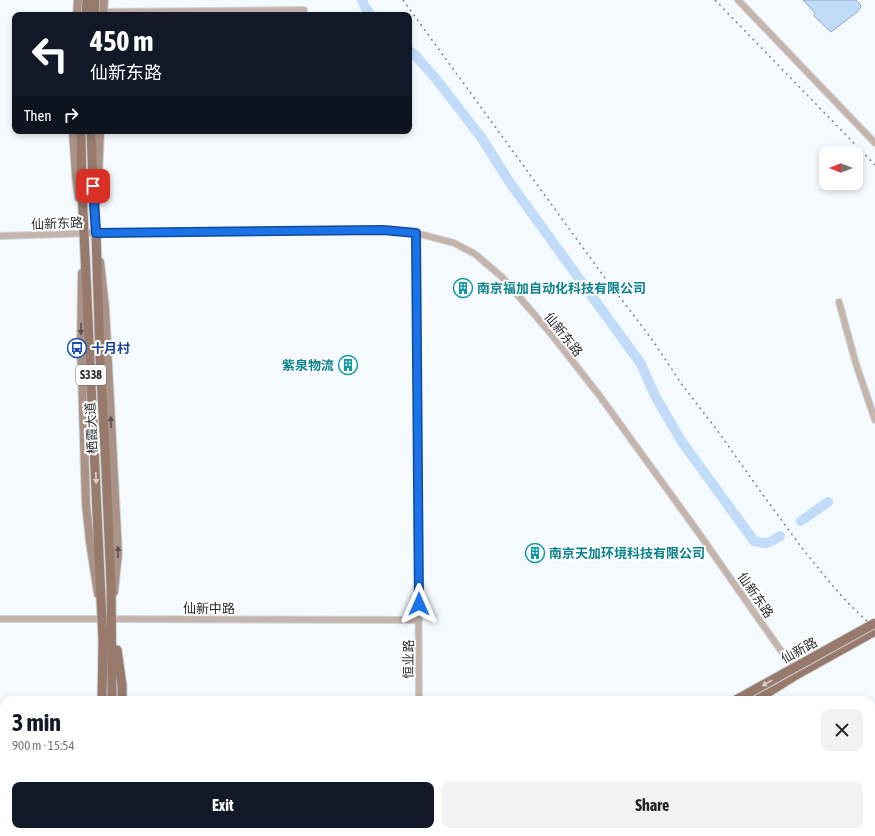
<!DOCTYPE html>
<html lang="en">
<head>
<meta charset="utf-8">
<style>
	:root { --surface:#fff; --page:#f2f2f2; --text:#222; --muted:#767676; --accent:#111827 }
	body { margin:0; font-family:"Asap Condensed","Noto Sans SC",sans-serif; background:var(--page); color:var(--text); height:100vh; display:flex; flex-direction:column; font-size:15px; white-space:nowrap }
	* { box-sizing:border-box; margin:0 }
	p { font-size:13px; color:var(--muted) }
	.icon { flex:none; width:22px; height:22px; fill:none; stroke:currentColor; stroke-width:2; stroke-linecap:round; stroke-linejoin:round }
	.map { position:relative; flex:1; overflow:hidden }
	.drawer { position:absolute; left:0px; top:696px; width:875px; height:140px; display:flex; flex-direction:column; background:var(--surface); border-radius:12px 12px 0 0; box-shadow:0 2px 6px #0003 }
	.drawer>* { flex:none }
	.guide { position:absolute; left:12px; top:12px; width:400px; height:122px; border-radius:8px; box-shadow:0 2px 6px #0003; background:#111827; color:#fff; overflow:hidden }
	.needle { width:26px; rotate:270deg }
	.buttons { position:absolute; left:819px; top:146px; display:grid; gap:8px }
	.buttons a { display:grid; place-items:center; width:44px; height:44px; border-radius:8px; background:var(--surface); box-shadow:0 2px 6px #0003; font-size:20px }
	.pin { position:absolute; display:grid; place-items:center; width:34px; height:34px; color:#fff; margin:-17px; border-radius:8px; box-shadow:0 2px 6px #0006 }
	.me { position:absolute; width:44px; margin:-22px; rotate:0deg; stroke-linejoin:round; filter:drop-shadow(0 0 3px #0008) }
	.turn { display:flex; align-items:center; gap:14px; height:84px; padding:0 12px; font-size:18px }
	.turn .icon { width:52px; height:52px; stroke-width:2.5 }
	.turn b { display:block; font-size:28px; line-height:34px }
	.then { display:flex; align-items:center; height:38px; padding:0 12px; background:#0003; gap:8px; font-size:15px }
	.round { display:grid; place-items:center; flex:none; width:42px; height:42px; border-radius:8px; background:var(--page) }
	.headline { display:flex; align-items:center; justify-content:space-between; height:68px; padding:0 12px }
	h1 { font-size:24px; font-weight:700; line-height:30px; color:var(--accent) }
	.button { display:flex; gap:8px; margin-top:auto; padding:8px 12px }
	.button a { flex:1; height:46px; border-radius:8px; background:var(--accent); color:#fff; font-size:16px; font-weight:700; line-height:46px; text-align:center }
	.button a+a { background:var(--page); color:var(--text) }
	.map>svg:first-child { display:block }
	.green { fill:#dee2cb }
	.water { fill:#c1dcf9; stroke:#94a8bd }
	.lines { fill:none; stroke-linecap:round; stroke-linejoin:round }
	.river { stroke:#c1dcf9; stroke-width:10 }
	.street-casing { stroke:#d1d5da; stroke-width:8 }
	.secondary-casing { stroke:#d1d5da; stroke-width:10 }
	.primary-casing { stroke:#d1d5da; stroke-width:11 }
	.street { stroke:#c5b4ac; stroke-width:6 }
	.secondary { stroke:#aa9386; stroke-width:8 }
	.primary { stroke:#977a6b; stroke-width:9 }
	.rail { stroke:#7f8286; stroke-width:1.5; stroke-dasharray:2 4; stroke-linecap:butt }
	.primary-bridge-casing { stroke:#d1d5da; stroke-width:11; stroke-linecap:butt }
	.primary-bridge { stroke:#977a6b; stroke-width:9 }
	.oneway { fill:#58514e }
	.oneway2 { fill:#dbd0cb }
	.route-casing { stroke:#114b97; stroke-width:10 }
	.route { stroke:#1a73e8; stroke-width:7 }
	.labels { text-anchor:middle; stroke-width:4; stroke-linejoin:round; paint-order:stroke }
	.shield { fill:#fff; stroke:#6b6d6e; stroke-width:1 }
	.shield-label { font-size:12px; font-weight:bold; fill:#2c2e30 }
	.street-label { font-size:13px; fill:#2c2e30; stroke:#fff }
	.culture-label { font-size:13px; font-weight:bold; fill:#0d838f; stroke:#fff; text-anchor:start }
	.transit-label { font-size:13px; font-weight:bold; fill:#164399; stroke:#fff; text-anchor:start }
</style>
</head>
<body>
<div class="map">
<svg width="875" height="836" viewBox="0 0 875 836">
	<rect width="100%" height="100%" fill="#f5faff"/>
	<!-- green -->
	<polygon class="green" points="612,832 658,832 661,836 607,836"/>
	<!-- water -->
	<polygon class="water" points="803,0 856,0 860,4 861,7 857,12 831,32 814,16 815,13"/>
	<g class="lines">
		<!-- river -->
		<g class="river">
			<polyline points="362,0 365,7 370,15"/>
			<path d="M 409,51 L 415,55 L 436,79 L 481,137 L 510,183 L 641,364 L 655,396 L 682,442 L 754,541 C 767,545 769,543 780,536"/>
			<polyline points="801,521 828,502"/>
		</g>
		<defs>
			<g id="street">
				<polyline points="738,0 875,143"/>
				<polyline points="104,12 304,10"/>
				<polyline points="416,233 419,700"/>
				<polyline points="0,236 96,233 383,230 416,233 454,243 475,254 502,277 552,335 599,395 698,532 793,668"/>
				<polyline points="839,302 856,364 875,420"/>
				<polyline points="0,619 112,619 419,620"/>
				<polyline points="417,836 417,832"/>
			</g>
			<g id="secondary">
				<polyline points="77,15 78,0"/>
				<polyline points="103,15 104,0"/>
				<polyline points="73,131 76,176 79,198"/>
				<polyline points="97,201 100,131"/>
				<polyline points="100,262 105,307 118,553 114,592"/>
				<polyline points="82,273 81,346 86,504 90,542 98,594"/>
				<polyline points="663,832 666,836"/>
				<polyline points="675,832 677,836"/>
			</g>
			<g id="primary">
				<polyline points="86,15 87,0"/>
				<polyline points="94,15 95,0"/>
				<polyline points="81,131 82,190 103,641 102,700"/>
				<polyline points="91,131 93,186 96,233 100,358 106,470 111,584 112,700"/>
				<polyline points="117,650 122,685 122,700"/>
				<polyline points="756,700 796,675 875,631"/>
				<polyline points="85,836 85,832"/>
				<polyline points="92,836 92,832"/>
				<polyline points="103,836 103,832"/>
				<polyline points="111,836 111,832"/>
				<polyline points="120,836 120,832"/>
				<polyline points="532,836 537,832"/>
				<polyline points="555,836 560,832"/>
				<polyline points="574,836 580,832"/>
				<polyline points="591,836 596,832"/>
			</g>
		</defs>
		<!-- street casing -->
		<use href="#street" class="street-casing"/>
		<!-- secondary casing -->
		<use href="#secondary" class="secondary-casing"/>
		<!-- primary casing -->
		<use href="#primary" class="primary-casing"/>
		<!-- street -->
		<use href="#street" class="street"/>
		<!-- secondary -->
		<use href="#secondary" class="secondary"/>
		<!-- primary -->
		<use href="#primary" class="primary"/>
		<!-- rail -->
		<g class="rail">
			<polyline points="403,0 602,274 651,338 683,386 717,430 763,495 802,548 827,579 847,602 875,629"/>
			<polyline points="715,0 875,165"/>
		</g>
		<defs>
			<polyline id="primary-bridge" points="736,700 875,623"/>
		</defs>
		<!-- primary-bridge casing -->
		<use href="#primary-bridge" class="primary-bridge-casing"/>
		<!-- primary-bridge -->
		<use href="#primary-bridge" class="primary-bridge"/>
	</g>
	<!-- one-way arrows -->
	<defs><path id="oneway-solid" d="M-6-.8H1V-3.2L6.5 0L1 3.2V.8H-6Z"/></defs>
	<g class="oneway">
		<use href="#oneway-solid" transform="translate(81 329) rotate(90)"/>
		<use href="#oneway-solid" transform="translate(111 422) rotate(-93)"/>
		<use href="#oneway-solid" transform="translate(118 552) rotate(-90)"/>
	</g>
	<g class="oneway2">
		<use href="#oneway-solid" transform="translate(96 478) rotate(88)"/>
		<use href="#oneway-solid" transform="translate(767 683) rotate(151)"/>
	</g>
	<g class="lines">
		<defs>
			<polyline id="route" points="93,186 96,233 383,230 416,233 419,604"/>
		</defs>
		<!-- route casing -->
		<use href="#route" class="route-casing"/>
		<!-- route -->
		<use href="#route" class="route"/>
	</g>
	<!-- icons -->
	<defs>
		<symbol id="building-ring" viewBox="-11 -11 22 22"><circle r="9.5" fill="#fff" stroke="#0f9aa8" stroke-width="1.5"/><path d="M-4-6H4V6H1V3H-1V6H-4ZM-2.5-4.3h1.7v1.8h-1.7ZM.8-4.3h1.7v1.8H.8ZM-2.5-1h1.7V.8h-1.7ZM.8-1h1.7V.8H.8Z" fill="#0f9aa8"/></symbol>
		<symbol id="bus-ring" viewBox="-11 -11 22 22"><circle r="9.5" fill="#fff" stroke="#1a4fb4" stroke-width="1.5"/><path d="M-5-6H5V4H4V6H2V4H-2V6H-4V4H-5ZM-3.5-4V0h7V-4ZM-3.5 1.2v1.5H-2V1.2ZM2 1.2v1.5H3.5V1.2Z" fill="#1a4fb4"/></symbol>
	</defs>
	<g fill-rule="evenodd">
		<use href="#building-ring" x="452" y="277" width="22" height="22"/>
		<use href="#bus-ring" x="66" y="337" width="22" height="22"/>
		<use href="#building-ring" x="337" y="354" width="22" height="22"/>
		<use href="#building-ring" x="524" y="542" width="22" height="22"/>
	</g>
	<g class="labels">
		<!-- shield labels -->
		<rect class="shield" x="76" y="365" width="30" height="20" rx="3"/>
		<g class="shield-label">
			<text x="91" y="379">S338</text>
		</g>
		<!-- street labels -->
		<g class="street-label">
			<text transform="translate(57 223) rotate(-2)" y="5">仙新东路</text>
			<text transform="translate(564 334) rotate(51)" y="5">仙新东路</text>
			<text transform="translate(91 428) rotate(-93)" y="5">栖霞大道</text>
			<text transform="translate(756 595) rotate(55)" y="5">仙新东路</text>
			<text x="209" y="613">仙新中路</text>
			<text transform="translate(799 650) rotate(-29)" y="5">仙新路</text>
			<text transform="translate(408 659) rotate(-90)" y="5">恒业路</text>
		</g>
		<!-- culture labels -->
		<g class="culture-label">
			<text x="477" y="293">南京福加自动化科技有限公司</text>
			<text x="334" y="370" text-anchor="end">紫泉物流</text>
			<text x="549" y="558">南京天加环境科技有限公司</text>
		</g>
		<!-- transit labels -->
		<g class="transit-label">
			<text x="91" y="353">十月村</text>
		</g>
	</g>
</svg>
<div class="buttons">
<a><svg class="needle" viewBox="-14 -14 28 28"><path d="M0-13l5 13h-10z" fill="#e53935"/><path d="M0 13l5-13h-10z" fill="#767676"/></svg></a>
</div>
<div class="pin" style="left:93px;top:186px;background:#d93025"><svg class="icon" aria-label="arrive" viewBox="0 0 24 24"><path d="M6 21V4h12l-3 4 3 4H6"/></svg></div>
<svg class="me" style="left:419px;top:604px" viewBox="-20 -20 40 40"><path d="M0-17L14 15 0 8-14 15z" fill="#1a73e8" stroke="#fff" stroke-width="4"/></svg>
<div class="guide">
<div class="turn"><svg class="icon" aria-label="left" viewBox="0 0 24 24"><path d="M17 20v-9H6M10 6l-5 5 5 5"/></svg><div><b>450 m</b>仙新东路</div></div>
<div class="then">Then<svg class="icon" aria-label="right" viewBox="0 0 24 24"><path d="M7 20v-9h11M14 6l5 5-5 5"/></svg></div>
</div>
<section class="drawer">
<div class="headline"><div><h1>3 min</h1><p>900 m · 15:54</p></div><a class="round"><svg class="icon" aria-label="close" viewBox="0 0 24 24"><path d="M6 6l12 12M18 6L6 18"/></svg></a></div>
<div class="button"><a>Exit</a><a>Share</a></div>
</section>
</div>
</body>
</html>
